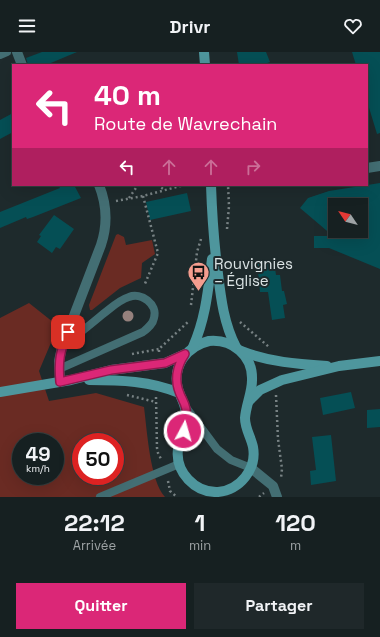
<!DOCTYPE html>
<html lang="fr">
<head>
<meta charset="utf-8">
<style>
	:root { --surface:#162021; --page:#1f282a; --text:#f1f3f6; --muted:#9ea3a5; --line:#353e3f; --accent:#db2777 }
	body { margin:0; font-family:"Space Grotesk",sans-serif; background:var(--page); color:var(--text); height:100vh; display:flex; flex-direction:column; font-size:15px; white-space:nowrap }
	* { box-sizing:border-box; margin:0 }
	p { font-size:13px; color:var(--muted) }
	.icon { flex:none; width:22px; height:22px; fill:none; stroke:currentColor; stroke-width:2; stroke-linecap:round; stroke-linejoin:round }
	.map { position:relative; height:445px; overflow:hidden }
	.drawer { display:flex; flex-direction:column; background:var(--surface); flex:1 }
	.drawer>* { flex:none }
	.guide { position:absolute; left:12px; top:12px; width:356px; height:122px; border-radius:0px; box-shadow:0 4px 16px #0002,0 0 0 1px var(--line); background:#db2777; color:#fff; overflow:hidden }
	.needle { width:26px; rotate:305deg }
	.controls { position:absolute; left:328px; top:146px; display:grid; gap:8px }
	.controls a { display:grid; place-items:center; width:40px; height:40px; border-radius:0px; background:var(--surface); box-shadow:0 4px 16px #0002,0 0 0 1px var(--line); font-size:20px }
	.speed { position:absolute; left:12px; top:381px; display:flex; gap:8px; font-size:20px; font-weight:700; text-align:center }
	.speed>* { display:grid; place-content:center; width:52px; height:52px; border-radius:50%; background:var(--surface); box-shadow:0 4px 16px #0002,0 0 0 1px var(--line); line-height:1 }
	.speed small { font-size:10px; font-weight:400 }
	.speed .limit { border:6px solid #d22; background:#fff; color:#111 }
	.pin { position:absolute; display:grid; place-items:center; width:34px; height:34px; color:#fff; margin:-17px; border-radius:8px; box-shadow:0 2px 6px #0006 }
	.me { position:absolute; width:44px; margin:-22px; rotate:6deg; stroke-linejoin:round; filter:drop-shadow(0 0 3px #0008) }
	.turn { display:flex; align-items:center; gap:14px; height:84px; padding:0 16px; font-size:18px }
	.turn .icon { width:52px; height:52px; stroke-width:2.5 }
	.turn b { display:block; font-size:28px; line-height:34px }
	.lanes { display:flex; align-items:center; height:38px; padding:0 16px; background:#0003; justify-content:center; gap:20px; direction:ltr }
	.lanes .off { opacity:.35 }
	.eta { display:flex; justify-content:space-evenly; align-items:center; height:68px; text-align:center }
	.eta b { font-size:24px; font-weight:700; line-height:28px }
	.primary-button { display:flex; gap:8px; margin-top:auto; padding:8px 16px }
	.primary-button a { flex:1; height:46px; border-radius:0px; background:var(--accent); color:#fff; font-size:16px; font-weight:700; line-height:46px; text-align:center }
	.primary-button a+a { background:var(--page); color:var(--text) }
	header { display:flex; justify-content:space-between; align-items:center; height:52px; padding:0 16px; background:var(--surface); font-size:18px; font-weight:700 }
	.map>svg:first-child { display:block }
	.green { fill:#6a2b23; fill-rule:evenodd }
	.building { fill:#054f55; fill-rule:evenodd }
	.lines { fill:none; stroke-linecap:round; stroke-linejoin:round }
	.path { stroke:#788284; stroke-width:2.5; stroke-dasharray:2 3; stroke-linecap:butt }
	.lane { stroke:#436e73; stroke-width:8 }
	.street { stroke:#436e73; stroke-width:10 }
	.secondary { stroke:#4e969d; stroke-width:10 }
	.tree { fill:#95817d }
	.route-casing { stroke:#8e194d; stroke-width:10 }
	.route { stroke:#db2777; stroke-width:7 }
	.labels { text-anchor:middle; stroke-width:4; stroke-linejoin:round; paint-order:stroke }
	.poi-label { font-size:15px; fill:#dce4e5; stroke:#1e2a2c; text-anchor:start }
</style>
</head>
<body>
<header><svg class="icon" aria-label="menu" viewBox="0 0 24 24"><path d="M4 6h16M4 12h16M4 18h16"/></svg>Drivr<svg class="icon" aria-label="heart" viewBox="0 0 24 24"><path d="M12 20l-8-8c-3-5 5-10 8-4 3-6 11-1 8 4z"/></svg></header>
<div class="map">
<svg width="380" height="445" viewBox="0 0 380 445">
	<rect width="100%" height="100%" fill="#1e2a2c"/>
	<!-- green -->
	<g class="green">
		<polygon points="118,182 124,185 126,193 152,188 155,202 142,211 141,226 120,236 92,258 90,258 89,253 116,183"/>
		<path d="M 29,251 L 58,274 L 39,319 L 49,349 L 96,341 L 144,355 C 147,378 150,429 165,445 L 0,445 L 0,266 ZM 21,390 L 55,390 L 55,424 L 21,424 ZM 81,390 L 115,390 L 115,424 L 81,424 Z"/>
	</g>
	<!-- building -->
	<g class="building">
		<polygon points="42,0 77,0 46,13 28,13 26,6"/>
		<polygon points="237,0 266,0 270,10 262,13 239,13"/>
		<polygon points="352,0 380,0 380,81 377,82 367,49 367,13 356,13"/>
		<polygon points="13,61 13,80 0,87 0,68"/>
		<path d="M 380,131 L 380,217 L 329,196 L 314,196 L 314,184 L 333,184 L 300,156 L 308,146 L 329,139 ZM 335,153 L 361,153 L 361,179 L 335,179 Z"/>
		<polygon points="58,133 74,133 81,146 33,165 27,167 26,165 0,176 0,160 60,136"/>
		<polygon points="187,141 191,159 150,168 146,150"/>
		<polygon points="54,163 74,177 60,197 56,195 52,201 37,190 41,184 39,183"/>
		<polygon points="269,208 270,216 275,216 276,223 280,223 282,239 284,239 287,252 283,253 285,266 272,268 268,240 260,240 257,209"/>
		<polygon points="351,340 355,356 323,363 320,346"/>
		<polygon points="380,357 380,375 367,376 367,358"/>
		<polygon points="331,383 336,429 311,433 310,419 316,418 312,385"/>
	</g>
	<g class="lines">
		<!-- path -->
		<g class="path">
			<polyline points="157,133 165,138"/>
			<polyline points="143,144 158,201 144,234"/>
			<polyline points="129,146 138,133"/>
			<polyline points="116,149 143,144 184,133"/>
			<polyline points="227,177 229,154 228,133"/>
			<polyline points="191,253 197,200 201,187"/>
			<polyline points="240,270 269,295"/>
			<polyline points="159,300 159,297 189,269"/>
			<polyline points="132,302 159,297"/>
			<polyline points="127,343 156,350"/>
			<polyline points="276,343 278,387 282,417 281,426"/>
			<polyline points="156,345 157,396 158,401 161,407"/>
			<polyline points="168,429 170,439 177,445"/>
			<polyline points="259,445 264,441"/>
		</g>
		<!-- lane -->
		<g class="lane">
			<polyline points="0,3 7,0"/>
			<path d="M 59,317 L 143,280 C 148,276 153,272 154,266 C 158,252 141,240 129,245 C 119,248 111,256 103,262 C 90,273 76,284 62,295"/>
			<polyline points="185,354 217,397 231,408 251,416"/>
			<polyline points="100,445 179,412"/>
		</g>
		<!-- street -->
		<g class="street">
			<polyline points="17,0 22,13"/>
			<polyline points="367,116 380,114"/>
			<path d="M 60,330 L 59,309 L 62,295 L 101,193 C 108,172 107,153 99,133"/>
			<polyline points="251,416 273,434 277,445"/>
		</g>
		<!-- secondary -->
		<g class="secondary">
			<polyline points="204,0 205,13"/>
			<path d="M 211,133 C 212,163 214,192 218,222 C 221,247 224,272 236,295"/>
			<path d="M 209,289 C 232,287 253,303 252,328 C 252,341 246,353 245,366 C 245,377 251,385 253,395 C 257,417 240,438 218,440 C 195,441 175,420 178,397 C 179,386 186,377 186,365 C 187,354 181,347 178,337 C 172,314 187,294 209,289 Z"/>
			<path d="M 193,295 C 206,265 208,238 212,207"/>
			<path d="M 241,299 C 269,310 297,312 327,314"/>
			<path d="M 89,328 C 120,328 151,329 179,341"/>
			<polyline points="0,340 71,328 111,318 165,311 185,302"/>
			<polyline points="249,349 260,338 282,328 339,314 380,309"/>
		</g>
	</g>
	<!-- trees -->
	<circle class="tree" cx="128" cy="264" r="5.5"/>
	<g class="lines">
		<defs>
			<path id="route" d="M 68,280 C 60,300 58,308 60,330 L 111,318 L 165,311 L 185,302 C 177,314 174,328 180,342 C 182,347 185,351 186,357 C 187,364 186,371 184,379"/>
		</defs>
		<!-- route casing -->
		<use href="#route" class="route-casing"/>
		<!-- route -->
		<use href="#route" class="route"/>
	</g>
	<!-- icons -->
	<defs>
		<symbol id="bus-pin" viewBox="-11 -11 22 30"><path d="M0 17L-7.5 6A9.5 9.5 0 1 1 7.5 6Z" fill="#f59d8f" stroke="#1e2a2c"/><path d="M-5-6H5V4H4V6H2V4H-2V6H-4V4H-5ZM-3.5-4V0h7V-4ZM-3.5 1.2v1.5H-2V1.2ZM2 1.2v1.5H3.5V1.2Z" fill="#111"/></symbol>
	</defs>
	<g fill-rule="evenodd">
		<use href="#bus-pin" x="186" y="208" width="25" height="34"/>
	</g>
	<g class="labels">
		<!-- poi labels -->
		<g class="poi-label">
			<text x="214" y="217">Rouvignies<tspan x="214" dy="17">– Église</tspan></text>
		</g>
	</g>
</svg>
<div class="controls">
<a><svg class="needle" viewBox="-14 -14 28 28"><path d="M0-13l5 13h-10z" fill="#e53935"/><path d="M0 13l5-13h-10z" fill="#9ea3a5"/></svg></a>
</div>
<div class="speed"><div>49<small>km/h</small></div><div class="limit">50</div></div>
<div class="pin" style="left:68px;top:280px;background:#d93025"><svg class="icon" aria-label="arrive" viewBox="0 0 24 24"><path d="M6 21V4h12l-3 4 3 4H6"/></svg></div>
<svg class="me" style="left:184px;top:379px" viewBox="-20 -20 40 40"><circle r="17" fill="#db2777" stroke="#fff" stroke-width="3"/><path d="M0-11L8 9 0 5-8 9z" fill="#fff"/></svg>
<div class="guide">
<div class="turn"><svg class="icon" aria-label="left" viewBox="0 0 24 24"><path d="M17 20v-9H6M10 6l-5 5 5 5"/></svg><div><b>40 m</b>Route de Wavrechain</div></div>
<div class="lanes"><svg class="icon" aria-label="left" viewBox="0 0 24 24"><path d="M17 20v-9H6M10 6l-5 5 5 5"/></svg><svg class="icon off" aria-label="ahead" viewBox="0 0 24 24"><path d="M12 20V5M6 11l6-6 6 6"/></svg><svg class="icon off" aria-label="ahead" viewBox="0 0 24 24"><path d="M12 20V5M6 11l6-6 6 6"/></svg><svg class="icon off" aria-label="right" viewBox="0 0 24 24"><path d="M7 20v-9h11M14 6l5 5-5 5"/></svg></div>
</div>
</div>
<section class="drawer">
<div class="eta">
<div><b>22:12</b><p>Arrivée</p></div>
<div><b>1</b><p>min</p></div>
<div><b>120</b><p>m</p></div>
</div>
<div class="primary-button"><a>Quitter</a><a>Partager</a></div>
</section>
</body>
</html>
